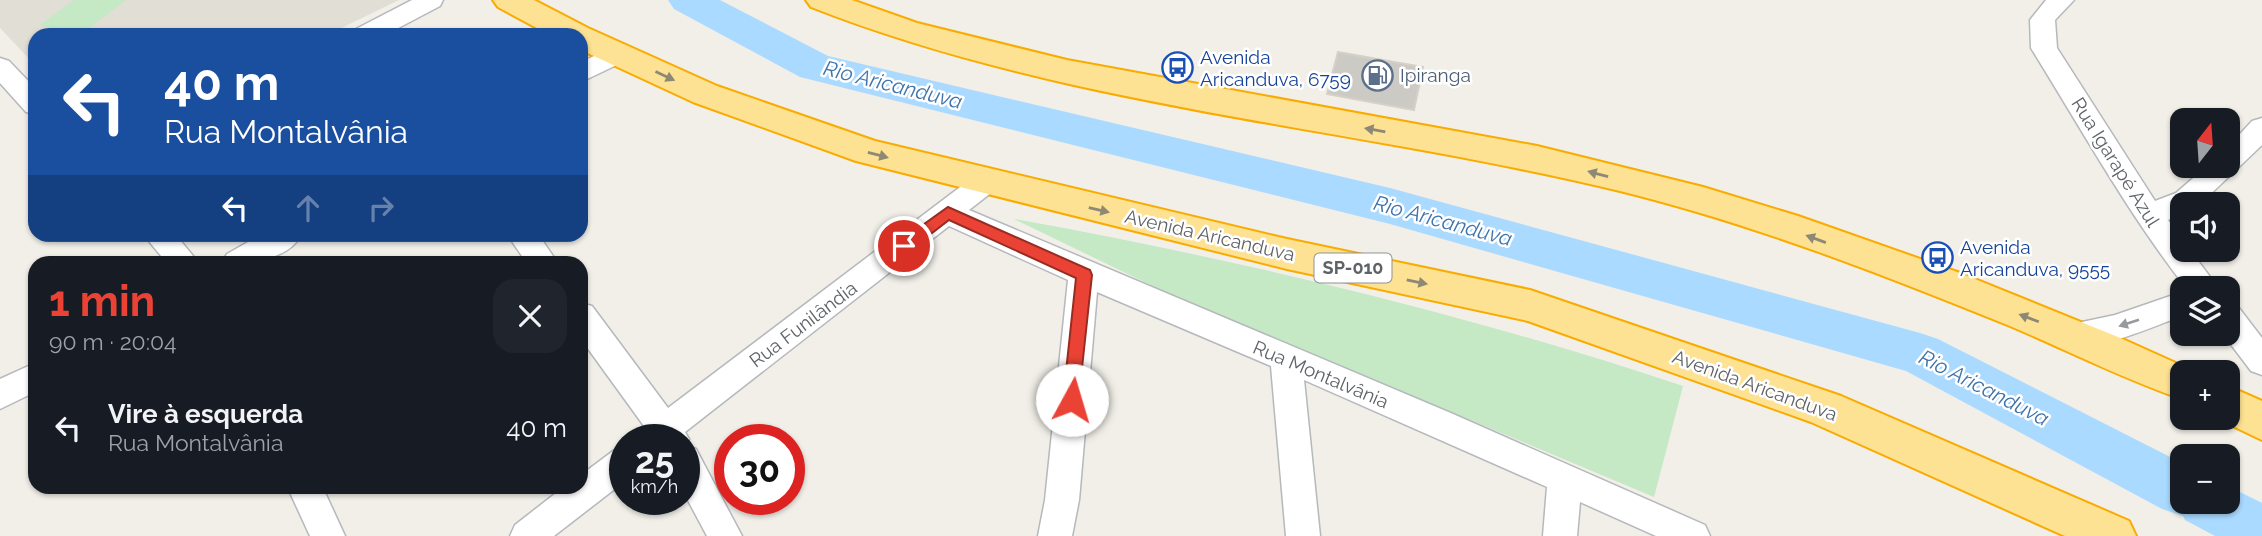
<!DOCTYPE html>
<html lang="pt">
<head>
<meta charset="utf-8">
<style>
	:root { --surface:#171b24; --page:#20242c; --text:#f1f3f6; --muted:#9ea1a6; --accent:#ea4335 }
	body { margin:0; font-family:Raleway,sans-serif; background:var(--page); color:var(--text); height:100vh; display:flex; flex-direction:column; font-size:26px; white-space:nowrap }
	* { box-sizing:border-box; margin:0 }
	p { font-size:23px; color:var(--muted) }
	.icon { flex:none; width:38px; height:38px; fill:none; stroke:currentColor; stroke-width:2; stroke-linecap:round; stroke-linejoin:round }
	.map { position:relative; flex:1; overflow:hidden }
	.drawer { position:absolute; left:28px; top:256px; width:560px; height:238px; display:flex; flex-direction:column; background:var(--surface); border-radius:21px; box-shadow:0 2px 5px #0004 }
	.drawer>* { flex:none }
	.top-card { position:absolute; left:28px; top:28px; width:560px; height:214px; border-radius:21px; box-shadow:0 2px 5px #0004; background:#1a4fa0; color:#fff; overflow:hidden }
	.needle { width:46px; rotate:17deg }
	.controls { position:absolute; left:2170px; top:108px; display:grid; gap:14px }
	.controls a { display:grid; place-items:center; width:70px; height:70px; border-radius:14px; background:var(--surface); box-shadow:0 2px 5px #0004; font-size:35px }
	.speed { position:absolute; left:609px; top:424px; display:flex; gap:14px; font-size:35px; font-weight:700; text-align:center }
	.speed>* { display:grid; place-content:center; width:91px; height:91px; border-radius:50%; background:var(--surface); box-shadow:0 2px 5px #0004; line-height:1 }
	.speed small { font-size:18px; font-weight:400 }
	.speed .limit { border:10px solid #d22; background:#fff; color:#111 }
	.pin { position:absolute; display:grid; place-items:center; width:60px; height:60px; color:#fff; margin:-30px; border:4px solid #fff; border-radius:50%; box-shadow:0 2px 7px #0007 }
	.me { position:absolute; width:77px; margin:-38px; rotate:6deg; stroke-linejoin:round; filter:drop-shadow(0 0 5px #0008) }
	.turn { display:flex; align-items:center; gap:24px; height:147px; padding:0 21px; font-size:32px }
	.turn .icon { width:91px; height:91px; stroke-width:2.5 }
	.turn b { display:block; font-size:49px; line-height:60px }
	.lanes { display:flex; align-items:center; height:66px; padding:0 21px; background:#0003; justify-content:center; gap:35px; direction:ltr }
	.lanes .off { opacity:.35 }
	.round { display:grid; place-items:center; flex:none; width:74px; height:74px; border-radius:21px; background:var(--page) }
	.overview { display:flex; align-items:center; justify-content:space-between; height:119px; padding:0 21px }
	h1 { font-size:42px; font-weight:700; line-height:52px; color:var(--accent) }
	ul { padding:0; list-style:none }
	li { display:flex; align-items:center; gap:21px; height:105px; padding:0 21px }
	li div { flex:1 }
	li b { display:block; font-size:26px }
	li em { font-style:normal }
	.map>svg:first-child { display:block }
	.education { fill:#e1ded6 }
	.green { fill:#c5e8c5 }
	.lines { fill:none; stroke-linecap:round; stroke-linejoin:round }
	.river { fill:#aadaff; fill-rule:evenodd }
	.building { fill:#cccac5; stroke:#d6d1c6; stroke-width:2 }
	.minor-casing { stroke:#b5b8bc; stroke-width:3 }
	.highway-casing { stroke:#f9ab00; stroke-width:4 }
	.minor { fill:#fff; fill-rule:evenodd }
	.highway { fill:#fde293; fill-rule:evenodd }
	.oneway { fill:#8e8975 }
	.oneway2 { fill:#979a9d }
	.route { fill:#ea4335; stroke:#982c22; stroke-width:2 }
	.labels { text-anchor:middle; stroke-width:5; stroke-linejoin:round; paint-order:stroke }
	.shield { fill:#fff; stroke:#8f9295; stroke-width:2 }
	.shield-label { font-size:18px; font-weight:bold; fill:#5f6368 }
	.transit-label { font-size:19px; fill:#164399; stroke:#fff; text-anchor:start }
	.service-label { font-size:19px; fill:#4e5e75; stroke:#fff; text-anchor:start }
	.street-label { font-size:19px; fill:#5f6368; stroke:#fff }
	.water-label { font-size:21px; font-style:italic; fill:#4174aa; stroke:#fff }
</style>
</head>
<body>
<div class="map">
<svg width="2262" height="536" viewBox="0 0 2262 536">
	<rect width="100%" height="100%" fill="#f1efe8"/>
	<!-- education -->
	<polygon class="education" points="0,0 399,0 327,35 35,35 35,65 0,28"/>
	<!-- green -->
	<g class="green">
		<polygon points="74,0 126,0 80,35 40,25"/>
		<path d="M 1014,219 C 1241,260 1464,313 1683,386 L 1654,497 L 1163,291 Z"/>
	</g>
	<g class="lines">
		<!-- river -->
		<polygon class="river" points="668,0 720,0 828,56 1390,188 1920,333 1938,339 2182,463 2182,502 2228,502 2228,486 2262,503 2262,536 2215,536 2185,520 2183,516 2162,509 1906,371 1390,224 800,77 674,9"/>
	</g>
	<!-- building -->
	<polygon class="building" points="1338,52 1423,67 1414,110 1327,94"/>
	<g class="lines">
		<defs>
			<g id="minor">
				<polygon points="412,0 443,0 440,6 385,35 352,35 356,29"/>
				<path d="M 2046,0 L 2074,0 L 2055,20 L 2057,48 L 2155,201 L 2176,193 L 2207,166 L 2228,166 L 2228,147 L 2252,121 L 2262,118 L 2262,145 L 2199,205 L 2182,205 L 2182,213 L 2168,220 L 2182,240 L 2182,250 L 2190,250 L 2219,289 L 2187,289 C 2128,214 2082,130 2031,48 L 2030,20 Z"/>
				<polygon points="618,45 627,48 631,54 627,60 581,82 581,62"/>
				<polygon points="0,58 9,61 35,88 35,114 26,112 0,83"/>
				<polygon points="986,172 996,175 1000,182 996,189 969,210 1453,414 1705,525 1710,536 1656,536 1580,502 1577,536 1543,536 1547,487 1304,380 1320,536 1286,536 1271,366 1097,292 1079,500 1072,536 1038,536 1045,500 1068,280 949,226 685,432 689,439 686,445 696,449 742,536 707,536 684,493 684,439 636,439 644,426 581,339 581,303 592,306 668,408 976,175"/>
				<polygon points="143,234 175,234 198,262 166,262"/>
				<path d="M 262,234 L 302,234 C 287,262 249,262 222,262 L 227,254 Z"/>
				<polygon points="507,234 538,234 557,262 526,262"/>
				<path d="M 2182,292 L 2182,316 C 2151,327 2094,354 2063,344 L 2058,335 L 2063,326 L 2115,315 Z"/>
				<polygon points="2228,305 2239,308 2262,338 2262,375 2251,371 2223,334 2228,334"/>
				<polygon points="35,363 35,392 0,409 0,379"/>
				<polygon points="625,446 625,481 554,536 510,536 515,525 565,486 581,486 581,475 613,451"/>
				<polygon points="287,486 322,486 345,536 310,536"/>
			</g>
			<g id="highway">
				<polygon points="493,0 534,0 588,28 717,86 875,141 1287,239 1530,290 1841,396 2129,521 2136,536 2065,536 1811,422 1528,321 1287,269 856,161 693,102 581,50 581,35 550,35 498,7"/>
				<path d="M 806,0 L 852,0 L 917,23 L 1067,60 L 1537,146 L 1703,187 L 1798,216 L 1960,273 L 2118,337 L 2198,373 L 2182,373 L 2182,399 C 2123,379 2067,350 2010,326 C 1882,274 1751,223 1616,190 C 1349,126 1068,108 811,7 Z"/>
				<polygon points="2228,386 2262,401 2262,440 2216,418 2228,418"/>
			</g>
		</defs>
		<!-- minor casing -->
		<use href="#minor" class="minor-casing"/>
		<!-- highway casing -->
		<use href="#highway" class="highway-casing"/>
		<!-- minor -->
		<use href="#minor" class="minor"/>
		<!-- highway -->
		<use href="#highway" class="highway"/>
	</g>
	<!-- one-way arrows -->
	<defs><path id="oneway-solid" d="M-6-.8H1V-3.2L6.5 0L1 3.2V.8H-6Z" transform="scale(1.75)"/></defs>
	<g class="oneway">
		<use href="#oneway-solid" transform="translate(665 76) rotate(25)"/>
		<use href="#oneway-solid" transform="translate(1375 130) rotate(-170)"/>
		<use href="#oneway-solid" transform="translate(878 155) rotate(15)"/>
		<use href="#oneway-solid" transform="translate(1598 174) rotate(-165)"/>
		<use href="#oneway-solid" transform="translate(1099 210) rotate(13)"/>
		<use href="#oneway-solid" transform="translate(1816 239) rotate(-160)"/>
		<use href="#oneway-solid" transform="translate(1417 282) rotate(12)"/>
		<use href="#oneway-solid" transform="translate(2029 318) rotate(-159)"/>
	</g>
	<use class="oneway2" href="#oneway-solid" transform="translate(2129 323) rotate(162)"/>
	<!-- route -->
	<polygon class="route" points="948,207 1090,270 1092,275 1078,405 1066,405 1063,400 1076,278 949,220 910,250 899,250 899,242"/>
	<!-- icons -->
	<defs>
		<symbol id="bus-ring" viewBox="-11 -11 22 22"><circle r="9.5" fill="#fff" stroke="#1a4fb4" stroke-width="1.5"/><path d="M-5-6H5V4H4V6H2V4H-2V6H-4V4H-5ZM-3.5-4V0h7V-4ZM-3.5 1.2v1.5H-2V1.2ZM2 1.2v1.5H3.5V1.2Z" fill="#1a4fb4"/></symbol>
		<symbol id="fuel-ring" viewBox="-11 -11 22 22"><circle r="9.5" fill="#fff" stroke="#5c6f8a" stroke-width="1.5"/><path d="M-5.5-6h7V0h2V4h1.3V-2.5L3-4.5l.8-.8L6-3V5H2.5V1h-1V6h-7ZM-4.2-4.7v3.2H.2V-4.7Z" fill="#5c6f8a"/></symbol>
	</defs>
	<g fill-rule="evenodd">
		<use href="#bus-ring" x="1160" y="50" width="35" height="35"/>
		<use href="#fuel-ring" x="1360" y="58" width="35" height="35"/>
		<use href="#bus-ring" x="1920" y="240" width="35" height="35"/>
	</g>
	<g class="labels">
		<!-- shield labels -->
		<rect class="shield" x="1314.5" y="253.5" width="77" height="29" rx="5"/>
		<g class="shield-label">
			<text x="1353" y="274">SP-010</text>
		</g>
		<!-- transit labels -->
		<g class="transit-label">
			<text x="1200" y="64">Avenida<tspan x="1200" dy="22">Aricanduva, 6759</tspan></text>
			<text x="1960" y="254">Avenida<tspan x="1960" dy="22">Aricanduva, 9555</tspan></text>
		</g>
		<!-- service labels -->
		<g class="service-label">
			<text x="1400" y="82">Ipiranga</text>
		</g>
		<!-- street labels -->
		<g class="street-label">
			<text transform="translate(2116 162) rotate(58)" y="7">Rua Igarapé Azul</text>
			<text transform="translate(1210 235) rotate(13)" y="7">Avenida Aricanduva</text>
			<text transform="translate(803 324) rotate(-37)" y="7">Rua Funilândia</text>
			<text transform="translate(1321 374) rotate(23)" y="7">Rua Montalvânia</text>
			<text transform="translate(1755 385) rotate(20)" y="7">Avenida Aricanduva</text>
		</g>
		<!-- water labels -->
		<g class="water-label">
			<text transform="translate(893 85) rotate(14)" y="7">Rio Aricanduva</text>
			<text transform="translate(1443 221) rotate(15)" y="7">Rio Aricanduva</text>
			<text transform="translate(1984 388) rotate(27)" y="7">Rio Aricanduva</text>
		</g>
	</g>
</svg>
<div class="controls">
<a><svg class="needle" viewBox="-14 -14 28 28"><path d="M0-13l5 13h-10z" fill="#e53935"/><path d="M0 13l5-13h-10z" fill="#9ea1a6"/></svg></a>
<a><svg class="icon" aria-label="sound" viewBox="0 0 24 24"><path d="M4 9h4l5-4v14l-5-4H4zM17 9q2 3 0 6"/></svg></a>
<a><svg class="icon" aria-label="layers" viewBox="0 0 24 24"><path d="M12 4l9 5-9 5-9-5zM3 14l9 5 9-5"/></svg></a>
<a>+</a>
<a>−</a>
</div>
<div class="speed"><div>25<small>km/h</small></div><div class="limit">30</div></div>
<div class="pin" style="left:904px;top:246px;background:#d93025"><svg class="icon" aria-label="arrive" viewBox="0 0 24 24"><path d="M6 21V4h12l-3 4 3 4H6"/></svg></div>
<svg class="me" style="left:1072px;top:400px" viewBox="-20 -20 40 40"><circle r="19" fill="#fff"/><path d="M0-13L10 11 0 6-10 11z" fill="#ea4335"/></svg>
<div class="top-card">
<div class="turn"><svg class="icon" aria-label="left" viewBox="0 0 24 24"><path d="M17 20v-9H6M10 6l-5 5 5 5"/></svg><div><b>40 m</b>Rua Montalvânia</div></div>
<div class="lanes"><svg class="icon" aria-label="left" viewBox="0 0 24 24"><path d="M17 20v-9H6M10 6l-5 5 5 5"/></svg><svg class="icon off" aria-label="ahead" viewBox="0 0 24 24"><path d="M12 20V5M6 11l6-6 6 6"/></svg><svg class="icon off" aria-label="right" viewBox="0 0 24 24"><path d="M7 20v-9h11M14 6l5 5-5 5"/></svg></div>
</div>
<section class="drawer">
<div class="overview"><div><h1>1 min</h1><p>90 m · 20:04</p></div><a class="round"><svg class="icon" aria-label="close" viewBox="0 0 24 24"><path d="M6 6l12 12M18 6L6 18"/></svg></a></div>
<ul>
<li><svg class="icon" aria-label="left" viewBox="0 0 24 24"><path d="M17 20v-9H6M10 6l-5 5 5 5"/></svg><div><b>Vire à esquerda</b><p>Rua Montalvânia</p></div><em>40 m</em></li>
</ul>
</section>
</div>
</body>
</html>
